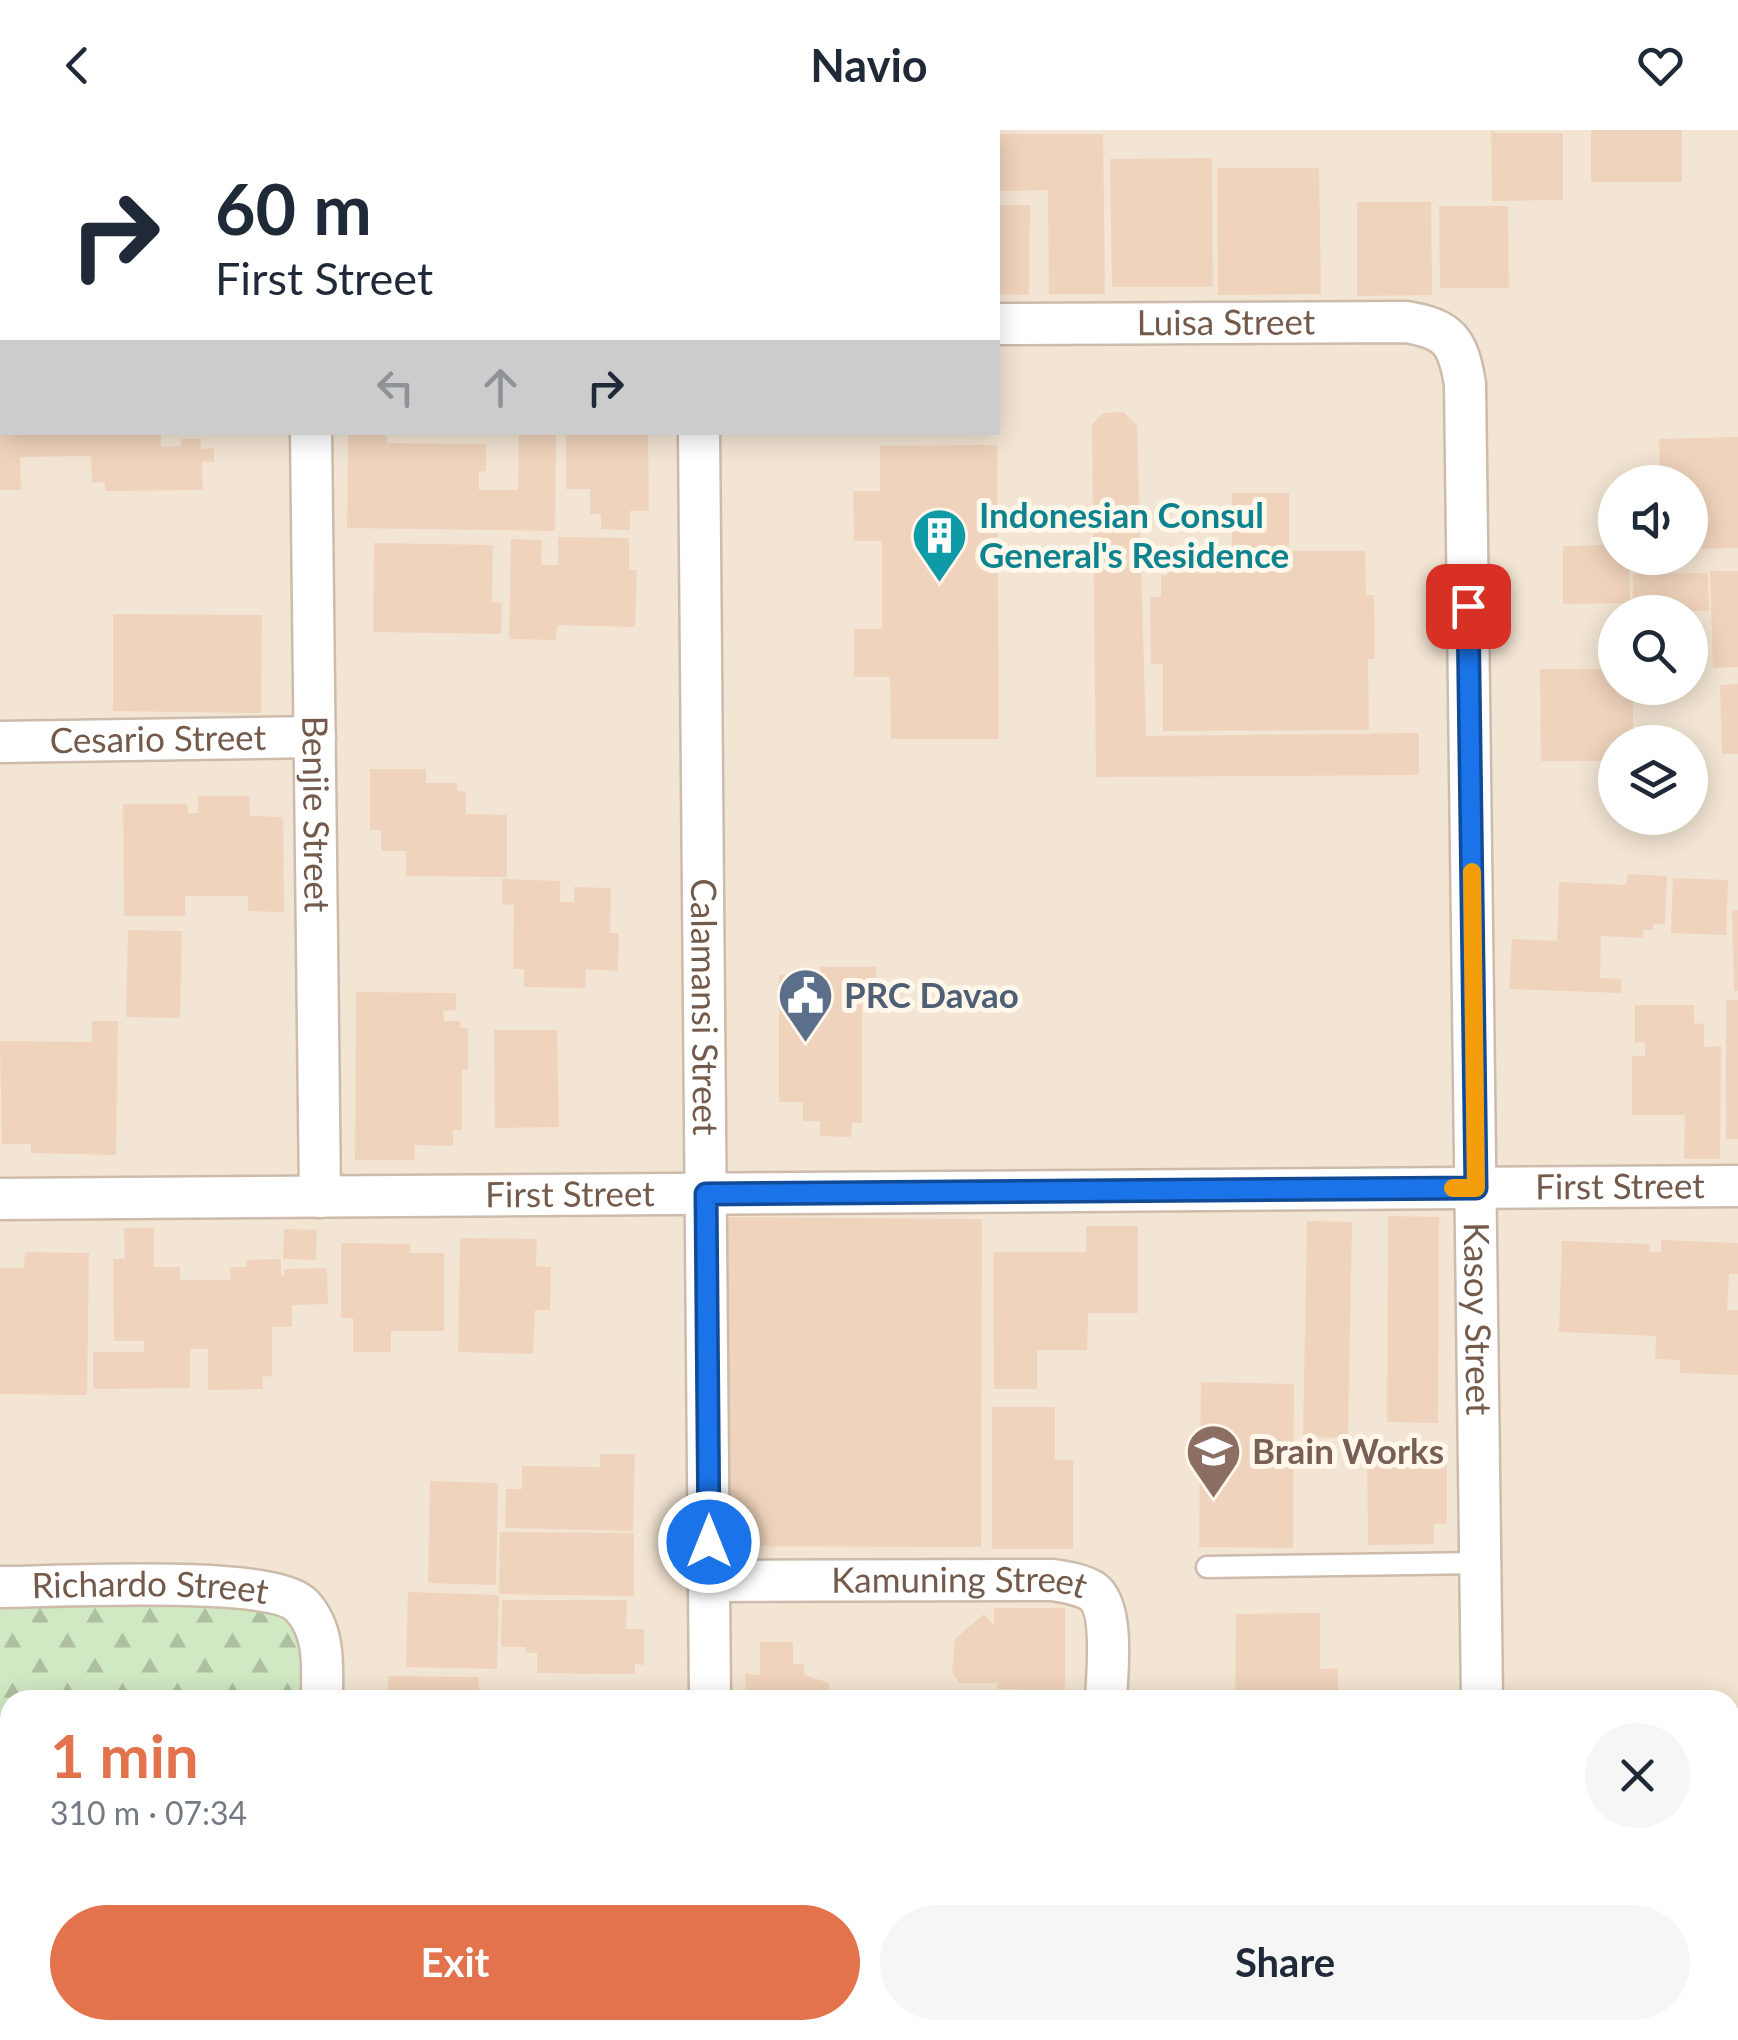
<!DOCTYPE html>
<html lang="en">
<head>
<meta charset="utf-8">
<style>
	:root { --surface:#fff; --page:#f6f6f7; --text:#1f2937; --muted:#747a83; --accent:#e3734c }
	body { margin:0; font-family:Lato,sans-serif; background:var(--page); color:var(--text); height:100vh; display:flex; flex-direction:column; font-size:38px; white-space:nowrap }
	* { box-sizing:border-box; margin:0 }
	p { font-size:32px; color:var(--muted) }
	.icon { flex:none; width:55px; height:55px; fill:none; stroke:currentColor; stroke-width:2; stroke-linecap:round; stroke-linejoin:round }
	.map { position:relative; flex:1; overflow:hidden }
	.panel { position:absolute; left:0px; top:1560px; width:1740px; height:350px; display:flex; flex-direction:column; background:var(--surface); border-radius:30px 30px 0 0; box-shadow:0 5px 25px #0003 }
	.panel>* { flex:none }
	.hud { position:absolute; left:0px; top:0px; width:1000px; height:305px; box-shadow:0 5px 25px #0003; background:#fff; color:var(--text); overflow:hidden }
	.controls { position:absolute; left:1598px; top:335px; display:grid; gap:20px }
	.controls a { display:grid; place-items:center; width:110px; height:110px; border-radius:50%; background:var(--surface); box-shadow:0 5px 25px #0003; font-size:50px }
	.pin { position:absolute; display:grid; place-items:center; width:85px; height:85px; color:#fff; margin:-42px; border-radius:20px; box-shadow:0 5px 15px #0006 }
	.me { position:absolute; width:110px; margin:-55px; rotate:0deg; stroke-linejoin:round; filter:drop-shadow(0 0 8px #0008) }
	.turn { display:flex; align-items:center; gap:35px; height:210px; padding:0 50px; font-size:45px }
	.turn .icon { width:130px; height:130px; stroke-width:2.5 }
	.turn b { display:block; font-size:70px; line-height:85px }
	.lanes { display:flex; align-items:center; height:95px; padding:0 50px; background:#0003; justify-content:center; gap:50px; direction:ltr }
	.lanes .off { opacity:.35 }
	.round { display:grid; place-items:center; flex:none; width:105px; height:105px; border-radius:52px; background:var(--page) }
	.overview { display:flex; align-items:center; justify-content:space-between; height:170px; padding:0 50px }
	h1 { font-size:60px; font-weight:700; line-height:75px; color:var(--accent) }
	.button { display:flex; gap:20px; margin-top:auto; padding:20px 50px }
	.button a { flex:1; height:115px; border-radius:60px; background:var(--accent); color:#fff; font-size:40px; font-weight:700; line-height:115px; text-align:center }
	.button a+a { background:var(--page); color:var(--text) }
	header { display:flex; justify-content:space-between; align-items:center; height:130px; padding:0 50px; background:var(--surface); font-size:45px; font-weight:700 }
	.map>svg:first-child { display:block }
	.residential { fill:#f3e5d3; fill-rule:evenodd }
	.forest { fill:url(#forest-firs) }
	.building { fill:#f0d3bc }
	.lines { fill:none; stroke-linecap:round; stroke-linejoin:round }
	.lane-casing { stroke:#cdbbab; stroke-width:25 }
	.street-casing { stroke:#cdbbab; stroke-width:45 }
	.lane { stroke:#fff; stroke-width:20 }
	.street { stroke:#fff; stroke-width:40 }
	.route-casing { stroke:#114b97; stroke-width:25 }
	.route { stroke:#1a73e8; stroke-width:18 }
	.slow { stroke:#f59e0b; stroke-width:18 }
	.labels { text-anchor:middle; stroke-width:10; stroke-linejoin:round; paint-order:stroke }
	.street-label { font-size:35px; fill:#735a4a; stroke:#fff7ea }
	.culture-label { font-size:35px; font-weight:bold; fill:#0d838f; stroke:#fff7ea; text-anchor:start }
	.service-label { font-size:35px; font-weight:bold; fill:#4e5e75; stroke:#fff7ea; text-anchor:start }
	.education-label { font-size:35px; font-weight:bold; fill:#785e54; stroke:#fff7ea; text-anchor:start }
</style>
</head>
<body>
<header><svg class="icon" aria-label="back" viewBox="0 0 24 24"><path d="M15 5l-7 7 7 7"/></svg>Navio<svg class="icon" aria-label="heart" viewBox="0 0 24 24"><path d="M12 20l-8-8c-3-5 5-10 8-4 3-6 11-1 8 4z"/></svg></header>
<div class="map">
<svg width="1738" height="1910" viewBox="0 0 1738 1910">
	<defs>
		<pattern id="forest-firs" width="22" height="20" patternUnits="userSpaceOnUse" patternTransform="scale(2.5)"><rect width="22" height="20" fill="#d1e9c3"/><path d="M5 1l3.5 6h-7zM16 11l3.5 6h-7z" fill="#aec0a0"/></pattern>
	</defs>
	<rect width="100%" height="100%" fill="#fcf3e4"/>
	<!-- residential -->
	<path class="residential" d="M 0,0 L 1738,0 L 1738,1910 L 0,1910 ZM 2,2 L 998,2 L 998,302 L 2,302 ZM 1615,352 L 1690,352 L 1690,428 L 1615,428 ZM 1615,482 L 1690,482 L 1690,558 L 1615,558 ZM 1615,612 L 1690,612 L 1690,688 L 1615,688 ZM 10,1570 L 1730,1570 L 1730,1900 L 10,1900 Z"/>
	<!-- forest -->
	<polygon class="forest" points="236,1471 291,1488 301,1507 306,1570 10,1570 10,1900 307,1900 307,1910 0,1910 0,1474"/>
	<!-- building -->
	<g class="building">
		<polygon points="1491,0 1495,3 1563,3 1563,70 1492,71"/>
		<rect x="1591" y="0" width="91" height="52"/>
		<polygon points="1000,4 1103,4 1105,164 1049,164 1048,60 1000,61"/>
		<polygon points="1212,28 1213,157 1112,157 1110,29"/>
		<polygon points="1217,38 1319,38 1321,164 1218,165"/>
		<polygon points="1357,72 1431,72 1432,165 1357,166"/>
		<polygon points="998,75 1030,75 1029,165 998,164"/>
		<polygon points="1439,76 1508,76 1509,158 1440,158"/>
		<polygon points="1123,282 1137,295 1146,606 1419,603 1419,645 1096,647 1092,294 1103,283"/>
		<polygon points="0,302 161,302 161,317 181,316 181,309 201,309 201,319 214,318 214,332 202,331 203,360 105,361 105,352 92,353 91,326 20,327 21,360 0,360"/>
		<polygon points="348,302 387,302 387,313 486,314 486,341 479,342 479,360 518,360 519,302 556,302 555,401 347,398"/>
		<polygon points="566,302 648,302 649,381 630,381 630,400 601,399 601,384 590,384 590,359 566,359"/>
		<polygon points="1738,307 1738,418 1690,419 1690,352 1660,352 1659,309"/>
		<polygon points="997,315 999,609 891,609 890,547 854,547 854,499 882,499 882,411 854,411 853,361 880,361 880,316"/>
		<polygon points="1232,363 1289,363 1289,421 1365,421 1366,465 1374,465 1375,529 1368,529 1369,600 1163,601 1163,534 1151,534 1150,467 1161,467 1161,445 1167,446 1167,429 1232,429"/>
		<polygon points="558,407 629,408 629,440 637,440 635,497 557,495 556,510 509,509 511,409 542,410 541,435 558,435"/>
		<polygon points="374,413 493,415 492,472 502,473 501,504 373,502"/>
		<polygon points="1615,415 1615,428 1629,428 1630,473 1563,474 1563,416"/>
		<polygon points="1710,441 1738,441 1738,537 1713,538"/>
		<polygon points="1708,443 1709,481 1633,481 1633,444"/>
		<polygon points="113,484 262,485 261,583 113,581"/>
		<polygon points="1540,539 1615,539 1615,558 1633,558 1633,612 1615,612 1615,631 1541,631"/>
		<polygon points="1738,554 1738,624 1722,624 1720,555"/>
		<polygon points="370,639 426,639 426,653 457,653 457,661 466,662 466,684 507,685 507,747 406,746 406,721 381,721 381,700 370,700"/>
		<polygon points="198,666 249,666 250,686 283,687 284,782 248,781 248,766 185,766 185,786 124,786 123,674 187,674 188,683 198,683"/>
		<polygon points="1627,744 1667,746 1665,794 1653,794 1653,800 1643,800 1643,808 1601,806 1600,848 1622,849 1621,863 1509,859 1512,809 1557,811 1559,752 1627,755"/>
		<polygon points="1673,748 1728,750 1726,805 1671,803"/>
		<polygon points="502,749 560,751 560,772 574,772 574,757 611,758 610,803 619,803 618,841 586,839 585,858 524,857 524,839 513,839 514,775 502,774"/>
		<polygon points="1732,780 1738,780 1738,861 1734,861"/>
		<polygon points="128,800 182,801 180,888 126,887"/>
		<polygon points="820,837 876,837 876,856 868,856 868,870 862,873 862,993 852,993 851,1007 820,1006 820,991 803,991 803,972 779,972 779,845 820,845"/>
		<polygon points="356,862 456,863 456,880 443,881 444,891 460,891 460,898 468,898 468,940 462,940 462,1000 453,1000 453,1016 414,1015 415,1030 355,1030"/>
		<rect x="1726" y="870" width="12" height="139"/>
		<polygon points="1635,875 1694,875 1694,893 1704,894 1704,917 1721,916 1720,1029 1684,1029 1685,985 1632,985 1632,926 1645,926 1645,912 1635,913"/>
		<polygon points="92,891 118,891 116,1025 31,1023 31,1014 2,1014 0,911 92,912"/>
		<polygon points="494,900 557,900 559,997 495,998"/>
		<polygon points="1388,1086 1439,1087 1438,1293 1387,1292"/>
		<polygon points="723,1087 982,1089 981,1417 722,1416"/>
		<polygon points="1307,1091 1352,1092 1348,1308 1303,1307"/>
		<polygon points="1086,1096 1138,1096 1138,1183 1088,1183 1087,1220 1037,1220 1037,1259 994,1259 993,1122 1086,1122"/>
		<polygon points="124,1098 154,1098 154,1137 180,1137 180,1150 231,1150 230,1137 247,1137 247,1130 281,1129 281,1146 284,1146 284,1139 327,1138 328,1174 292,1175 292,1197 272,1197 272,1246 262,1247 263,1259 208,1260 208,1219 190,1219 190,1258 93,1259 93,1222 144,1222 144,1211 114,1211 113,1129 125,1129"/>
		<polygon points="284,1099 317,1100 316,1130 283,1129"/>
		<polygon points="460,1108 537,1109 536,1136 551,1137 550,1180 535,1180 533,1224 458,1222"/>
		<polygon points="1661,1110 1738,1113 1738,1144 1729,1144 1727,1180 1738,1180 1738,1245 1680,1243 1680,1230 1655,1229 1656,1206 1559,1202 1562,1111 1650,1114 1649,1122 1661,1122"/>
		<polygon points="341,1113 410,1114 410,1123 444,1123 444,1201 391,1201 391,1222 353,1222 353,1188 341,1188"/>
		<polygon points="25,1122 89,1123 87,1265 0,1264 0,1138 24,1138"/>
		<polygon points="1201,1252 1294,1254 1293,1418 1199,1417"/>
		<polygon points="992,1277 1055,1277 1055,1330 1073,1330 1073,1419 992,1419"/>
		<polygon points="1367,1313 1431,1314 1430,1332 1447,1331 1447,1394 1434,1394 1434,1414 1368,1415"/>
		<polygon points="600,1324 635,1324 633,1401 505,1398 506,1359 522,1359 522,1336 600,1337"/>
		<polygon points="430,1351 498,1353 496,1455 428,1453"/>
		<polygon points="500,1402 634,1403 634,1466 499,1464"/>
		<polygon points="408,1462 499,1465 497,1539 406,1537"/>
		<polygon points="502,1470 627,1470 626,1499 644,1499 644,1535 635,1534 635,1544 537,1543 537,1523 526,1523 526,1517 501,1517"/>
		<polygon points="994,1478 1065,1478 1065,1560 997,1559 997,1553 959,1553 952,1542 955,1509 984,1484 994,1496"/>
		<polygon points="1320,1483 1320,1539 1338,1538 1338,1570 1235,1570 1236,1484"/>
		<polygon points="760,1512 793,1512 793,1534 804,1534 804,1545 829,1553 829,1570 746,1570 745,1544 760,1545"/>
		<polygon points="388,1546 479,1547 479,1570 388,1570"/>
		<polygon points="1535,1561 1535,1570 1498,1570 1498,1562"/>
		<polygon points="1028,1565 1028,1570 952,1570 952,1566"/>
		<polygon points="1734,1577 1738,1577 1738,1681 1730,1681 1730,1588 1733,1588"/>
		<rect x="1730" y="1697" width="8" height="102"/>
		<rect x="355" y="1900" width="85" height="10"/>
		<rect x="513" y="1900" width="118" height="10"/>
		<polygon points="770,1900 874,1900 874,1910 784,1910 784,1904 770,1904"/>
		<rect x="913" y="1900" width="96" height="10"/>
	</g>
	<g class="lines">
		<defs>
			<g id="lane">
				<polyline points="442,0 442,2"/>
				<polyline points="548,0 548,2"/>
				<polyline points="1207,1437 1480,1433"/>
			</g>
			<g id="street">
				<polyline points="697,0 697,2"/>
				<path id="s1" d="M 998,194 L 1406,192 C 1449,199 1458,211 1465,254 L 1482,1570"/>
				<polyline points="0,203 2,203"/>
				<path id="s2" d="M 311,302 L 320,1067"/>
				<path id="s3" d="M 699,302 L 710,1570"/>
				<path id="s4" d="M 0,612 L 315,607"/>
				<path id="s5" d="M 0,1069 L 1738,1056"/>
				<path id="s6" d="M 709,1451 L 1053,1450 C 1066,1452 1080,1454 1092,1461 C 1115,1477 1107,1544 1106,1570"/>
				<path id="s7" d="M 0,1457 C 52,1457 272,1444 302,1476 C 326,1502 322,1537 322,1570"/>
				<polyline points="328,1900 328,1910"/>
				<polyline points="712,1900 712,1910"/>
				<polyline points="1484,1900 1484,1910"/>
				<polyline points="1104,1910 1104,1900"/>
			</g>
		</defs>
		<!-- lane casing -->
		<use href="#lane" class="lane-casing"/>
		<!-- street casing -->
		<use href="#street" class="street-casing"/>
		<!-- lane -->
		<use href="#lane" class="lane"/>
		<!-- street -->
		<use href="#street" class="street"/>
	</g>
	<g class="lines">
		<defs>
			<polyline id="route" points="709,1412 706,1064 1476,1058 1468,476"/>
		</defs>
		<!-- route casing -->
		<use href="#route" class="route-casing"/>
		<!-- route -->
		<use href="#route" class="route"/>
		<!-- slow -->
		<polyline class="slow" points="1453,1058 1476,1058 1472,742"/>
	</g>
	<!-- icons -->
	<defs>
		<symbol id="building-pin" viewBox="-11 -11 22 30"><path d="M0 17L-7.5 6A9.5 9.5 0 1 1 7.5 6Z" fill="#0f9aa8" stroke="#fff7ea"/><path d="M-4-6H4V6H1V3H-1V6H-4ZM-2.5-4.3h1.7v1.8h-1.7ZM.8-4.3h1.7v1.8H.8ZM-2.5-1h1.7V.8h-1.7ZM.8-1h1.7V.8H.8Z" fill="#fff"/></symbol>
		<symbol id="civic-pin" viewBox="-11 -11 22 30"><path d="M0 17L-7.5 6A9.5 9.5 0 1 1 7.5 6Z" fill="#5c6f8a" stroke="#fff7ea"/><path d="M-.6-6.5H3V-4.5H.6V-3L4-1V1h2V6H-6V1h2V-1L-.6-3ZM-1.2 2.5V6h2.4V2.5Z" fill="#fff"/></symbol>
		<symbol id="school-pin" viewBox="-11 -11 22 30"><path d="M0 17L-7.5 6A9.5 9.5 0 1 1 7.5 6Z" fill="#8d6e63" stroke="#fff7ea"/><path d="M0-5L7-2L0 1L-7-2ZM-4 1L0 2.5L4 1V4Q0 6-4 4Z" fill="#fff"/></symbol>
	</defs>
	<g fill-rule="evenodd">
		<use href="#building-pin" x="908" y="374" width="63" height="86"/>
		<use href="#civic-pin" x="774" y="834" width="63" height="86"/>
		<use href="#school-pin" x="1182" y="1290" width="63" height="86"/>
	</g>
	<g class="labels">
		<!-- street labels -->
		<g class="street-label">
			<text dy="12" stroke="none"><textPath href="#s1" startOffset="228">Luisa Street</textPath></text>
			<text dy="12" stroke="none"><textPath href="#s4" startOffset="158">Cesario Street</textPath></text>
			<text dy="12" stroke="none"><textPath href="#s2" startOffset="382">Benjie Street</textPath></text>
			<text dy="12" stroke="none"><textPath href="#s3" startOffset="575">Calamansi Street</textPath></text>
			<text dy="12" stroke="none"><textPath href="#s5" startOffset="1620">First Street</textPath></text>
			<text dy="12" stroke="none"><textPath href="#s5" startOffset="570">First Street</textPath></text>
			<text dy="12" stroke="none"><textPath href="#s1" startOffset="1438">Kasoy Street</textPath></text>
			<text dy="12" stroke="none"><textPath href="#s6" startOffset="250">Kamuning Street</textPath></text>
			<text dy="12" stroke="none"><textPath href="#s7" startOffset="150">Richardo Street</textPath></text>
		</g>
		<!-- culture labels -->
		<g class="culture-label">
			<text x="979" y="398">Indonesian Consul<tspan x="979" dy="40">General's Residence</tspan></text>
		</g>
		<!-- service labels -->
		<g class="service-label">
			<text x="844" y="878">PRC Davao</text>
		</g>
		<!-- education labels -->
		<g class="education-label">
			<text x="1252" y="1334">Brain Works</text>
		</g>
	</g>
</svg>
<div class="controls">
<a><svg class="icon" aria-label="sound" viewBox="0 0 24 24"><path d="M4 9h4l5-4v14l-5-4H4zM17 9q2 3 0 6"/></svg></a>
<a><svg class="icon" aria-label="search" viewBox="0 0 24 24"><circle cx="10" cy="10" r="6"/><path d="M15 15l6 6"/></svg></a>
<a><svg class="icon" aria-label="layers" viewBox="0 0 24 24"><path d="M12 4l9 5-9 5-9-5zM3 14l9 5 9-5"/></svg></a>
</div>
<div class="pin" style="left:1468px;top:476px;background:#d93025"><svg class="icon" aria-label="arrive" viewBox="0 0 24 24"><path d="M6 21V4h12l-3 4 3 4H6"/></svg></div>
<svg class="me" style="left:709px;top:1412px" viewBox="-20 -20 40 40"><circle r="17" fill="#1a73e8" stroke="#fff" stroke-width="3"/><path d="M0-11L8 9 0 5-8 9z" fill="#fff"/></svg>
<div class="hud">
<div class="turn"><svg class="icon" aria-label="right" viewBox="0 0 24 24"><path d="M7 20v-9h11M14 6l5 5-5 5"/></svg><div><b>60 m</b>First Street</div></div>
<div class="lanes"><svg class="icon off" aria-label="left" viewBox="0 0 24 24"><path d="M17 20v-9H6M10 6l-5 5 5 5"/></svg><svg class="icon off" aria-label="ahead" viewBox="0 0 24 24"><path d="M12 20V5M6 11l6-6 6 6"/></svg><svg class="icon" aria-label="right" viewBox="0 0 24 24"><path d="M7 20v-9h11M14 6l5 5-5 5"/></svg></div>
</div>
<section class="panel">
<div class="overview"><div><h1>1 min</h1><p>310 m · 07:34</p></div><a class="round"><svg class="icon" aria-label="close" viewBox="0 0 24 24"><path d="M6 6l12 12M18 6L6 18"/></svg></a></div>
<div class="button"><a>Exit</a><a>Share</a></div>
</section>
</div>
</body>
</html>
